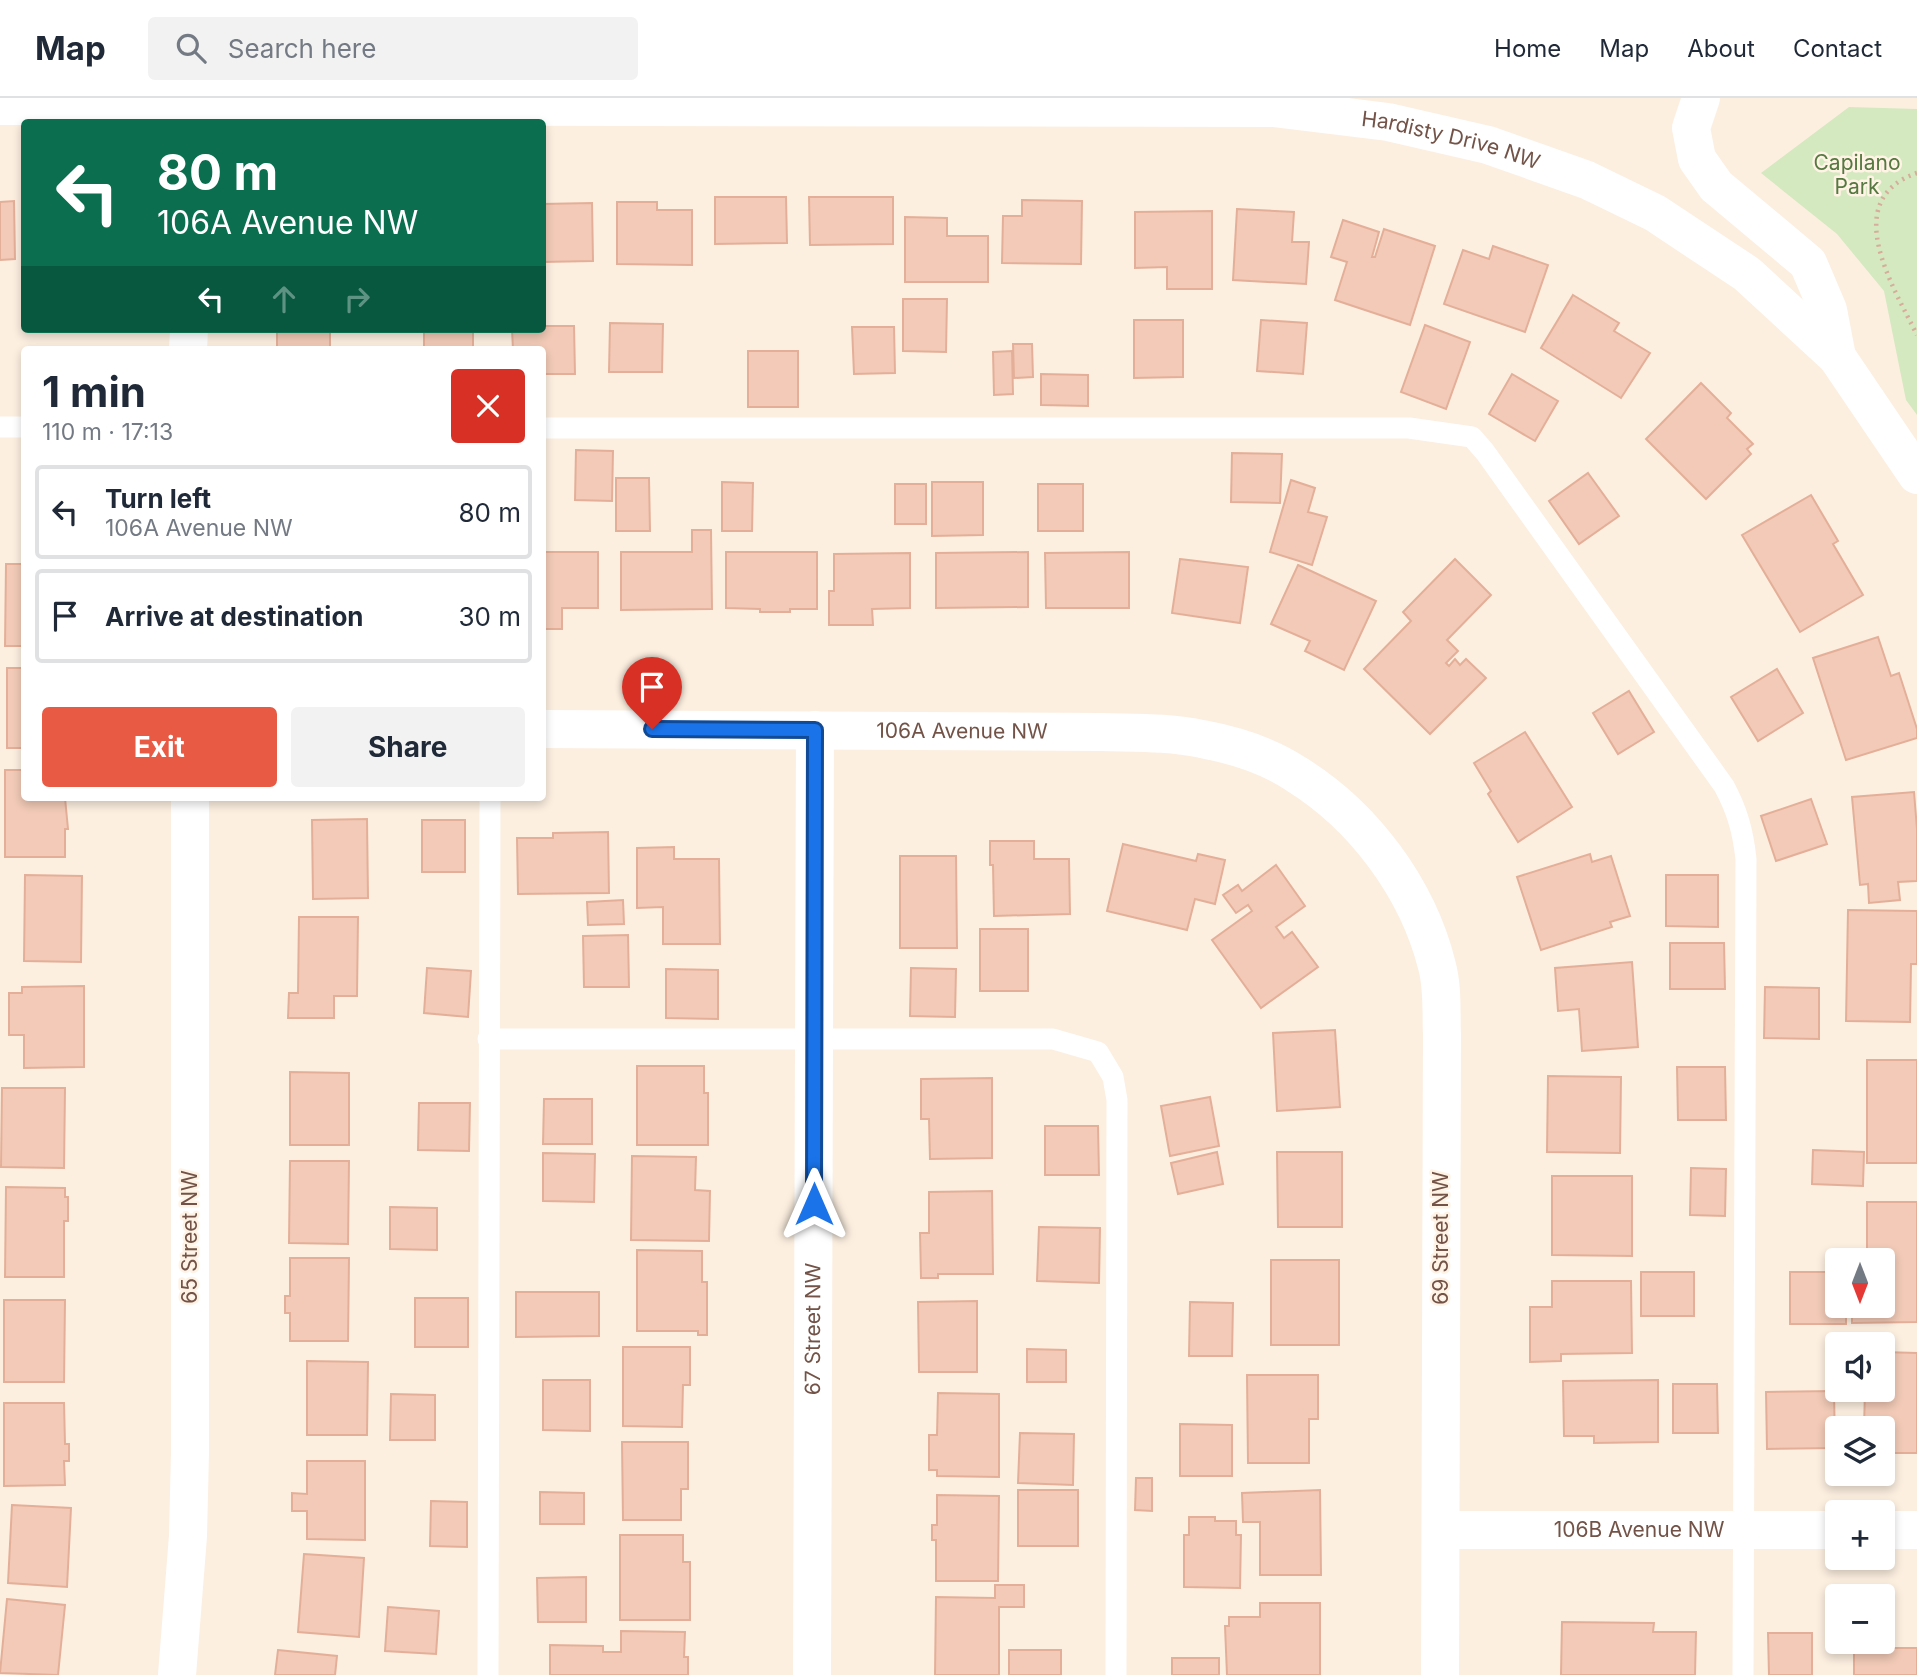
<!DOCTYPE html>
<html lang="en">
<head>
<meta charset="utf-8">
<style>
	:root { --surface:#fff; --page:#f2f2f3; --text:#1f2937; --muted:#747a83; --line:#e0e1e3; --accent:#e85a43 }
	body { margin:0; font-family:Inter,sans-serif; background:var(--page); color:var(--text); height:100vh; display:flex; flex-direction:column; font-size:26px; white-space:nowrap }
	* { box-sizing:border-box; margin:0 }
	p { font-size:23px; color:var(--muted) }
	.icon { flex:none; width:38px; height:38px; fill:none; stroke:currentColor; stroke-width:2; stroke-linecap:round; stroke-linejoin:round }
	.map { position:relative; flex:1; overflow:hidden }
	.details { position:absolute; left:21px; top:248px; width:525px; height:455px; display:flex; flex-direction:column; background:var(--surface); border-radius:7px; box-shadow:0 4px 10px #0003 }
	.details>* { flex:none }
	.hud { position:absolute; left:21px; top:21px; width:525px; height:214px; border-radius:7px; box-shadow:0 4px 10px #0003; background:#0b6e4f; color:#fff; overflow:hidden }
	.needle { width:46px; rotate:180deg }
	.buttons { position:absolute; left:1825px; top:1150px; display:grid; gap:14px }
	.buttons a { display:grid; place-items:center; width:70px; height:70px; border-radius:7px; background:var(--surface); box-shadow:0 4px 10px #0003; font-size:35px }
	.pin { position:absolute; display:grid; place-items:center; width:60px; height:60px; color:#fff; margin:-72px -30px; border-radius:50% 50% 50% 0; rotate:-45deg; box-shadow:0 0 7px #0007 }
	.pin .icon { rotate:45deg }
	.me { position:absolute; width:77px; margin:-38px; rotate:0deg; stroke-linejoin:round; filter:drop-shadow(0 0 5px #0008) }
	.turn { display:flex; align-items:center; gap:24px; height:147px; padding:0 21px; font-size:32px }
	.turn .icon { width:91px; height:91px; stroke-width:2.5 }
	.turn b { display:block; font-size:49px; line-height:60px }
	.lanes { display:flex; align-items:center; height:66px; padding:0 21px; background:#0003; justify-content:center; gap:35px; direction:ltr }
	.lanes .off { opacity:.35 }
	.round { display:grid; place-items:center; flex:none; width:74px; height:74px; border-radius:7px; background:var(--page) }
	.summary { display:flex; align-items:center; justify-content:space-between; height:119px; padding:0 21px }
	h1 { font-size:42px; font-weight:700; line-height:52px }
	.button { display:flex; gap:14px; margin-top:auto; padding:14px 21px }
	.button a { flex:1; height:80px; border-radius:7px; background:var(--accent); color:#fff; font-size:28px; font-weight:700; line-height:80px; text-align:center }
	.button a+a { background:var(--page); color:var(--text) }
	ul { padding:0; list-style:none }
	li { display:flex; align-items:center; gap:21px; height:94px; margin:0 14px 10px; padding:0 7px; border:4px solid var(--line); border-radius:7px }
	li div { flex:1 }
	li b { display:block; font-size:26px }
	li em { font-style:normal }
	header { display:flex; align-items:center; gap:42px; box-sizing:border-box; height:98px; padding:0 35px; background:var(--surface); border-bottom:2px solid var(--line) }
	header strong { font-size:33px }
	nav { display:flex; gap:38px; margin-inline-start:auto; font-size:24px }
	.search { width:490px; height:63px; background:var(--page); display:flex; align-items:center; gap:18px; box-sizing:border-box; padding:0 24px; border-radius:7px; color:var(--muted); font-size:26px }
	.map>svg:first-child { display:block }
	.green { fill:#d4e9bf }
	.building { fill:#f2cab7; stroke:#e4af98; stroke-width:2 }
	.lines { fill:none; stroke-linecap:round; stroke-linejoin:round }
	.path { stroke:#d6ad9b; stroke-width:4.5; stroke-dasharray:2 5; stroke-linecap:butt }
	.lane { stroke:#fff; stroke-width:21 }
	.street { stroke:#fff; stroke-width:38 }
	.secondary { stroke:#fff; stroke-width:38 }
	.route-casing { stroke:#114b97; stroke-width:18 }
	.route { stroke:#1a73e8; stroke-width:12 }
	.labels { text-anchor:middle; stroke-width:5; stroke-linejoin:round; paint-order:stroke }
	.street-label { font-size:21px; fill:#735347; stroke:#fff3e6 }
	.park-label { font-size:21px; fill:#557940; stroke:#fff3e6 }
</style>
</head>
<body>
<header>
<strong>Map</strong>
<div class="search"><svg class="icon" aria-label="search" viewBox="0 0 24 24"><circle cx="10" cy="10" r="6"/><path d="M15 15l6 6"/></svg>Search here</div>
<nav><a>Home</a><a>Map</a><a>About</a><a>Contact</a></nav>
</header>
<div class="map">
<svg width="1917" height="1577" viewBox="0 0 1917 1577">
	<rect width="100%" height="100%" fill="#fcefe0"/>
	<!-- green -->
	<polygon class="green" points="1849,9 1917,11 1917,317 1906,302 1884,193 1837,136 1761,75"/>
	<!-- building -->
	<g class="building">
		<polygon points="715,99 786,99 787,145 715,146"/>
		<polygon points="809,99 893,99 893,146 810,147"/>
		<polygon points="1022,102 1082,103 1081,166 1002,165 1003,118 1022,118"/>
		<polygon points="14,103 15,161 0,162 0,104"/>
		<polygon points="617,104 657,104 657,112 692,112 692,167 617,166"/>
		<polygon points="592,105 593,163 542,164 542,106"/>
		<polygon points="1237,111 1294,114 1292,144 1309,144 1306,186 1233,182"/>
		<polygon points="1212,113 1212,191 1167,191 1167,169 1135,170 1135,114"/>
		<polygon points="905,119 947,120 947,138 988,138 988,184 905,184"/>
		<polygon points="1343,122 1379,134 1372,159 1375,159 1384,131 1435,148 1410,227 1335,202 1347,164 1331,159"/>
		<polygon points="1493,148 1548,167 1525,234 1444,206 1463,152 1489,161"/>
		<polygon points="1573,197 1619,225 1614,233 1650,255 1621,300 1541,250"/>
		<polygon points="903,201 947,201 946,254 903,253"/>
		<polygon points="1134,222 1183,222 1183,279 1134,280"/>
		<polygon points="1261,222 1307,225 1303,276 1257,273"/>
		<polygon points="610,225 663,226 662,274 609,274"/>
		<polygon points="1425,227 1470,244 1446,311 1401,294"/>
		<polygon points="542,228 574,228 575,276 542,276 542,252 513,252 512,231 542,231"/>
		<polygon points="852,229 894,229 895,275 854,276"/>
		<rect x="277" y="231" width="53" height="21"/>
		<rect x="424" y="231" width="49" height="21"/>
		<polygon points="1013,246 1032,246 1033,279 1014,280"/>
		<rect x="748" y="253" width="50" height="56"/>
		<polygon points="1012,253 1013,296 994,297 993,254"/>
		<polygon points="1041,276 1088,277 1088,308 1041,307"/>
		<polygon points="1512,276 1558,303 1535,343 1489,316"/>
		<polygon points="1701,285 1731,315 1727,320 1753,346 1747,351 1751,356 1706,401 1646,341"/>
		<polygon points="576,352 613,353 612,403 575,402"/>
		<polygon points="1232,355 1282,356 1280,405 1231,404"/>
		<polygon points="1588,375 1619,418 1579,446 1549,403"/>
		<polygon points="616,380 649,380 650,433 616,433"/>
		<polygon points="1291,382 1315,390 1308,414 1327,419 1312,467 1270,454"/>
		<polygon points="722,384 753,385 752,433 722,433"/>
		<polygon points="932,384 983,384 983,437 932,438"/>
		<rect x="895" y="386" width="31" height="40"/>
		<rect x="1038" y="386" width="45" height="47"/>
		<polygon points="1811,397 1838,443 1833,446 1863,497 1800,534 1742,437"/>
		<polygon points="692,432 711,432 712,511 621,512 621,454 692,454"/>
		<polygon points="542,454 598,454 598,510 562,510 562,531 542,531"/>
		<polygon points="726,454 817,454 817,511 790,511 790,514 760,514 760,511 726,510"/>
		<polygon points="1028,454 1028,509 936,510 936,455"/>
		<polygon points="1129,454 1129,510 1046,510 1045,455"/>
		<polygon points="910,455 910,510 872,511 873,527 829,527 829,493 834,493 834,456"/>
		<polygon points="1180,461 1248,469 1240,525 1172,515"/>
		<polygon points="1455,461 1491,497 1447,542 1458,553 1446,565 1449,568 1455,561 1460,567 1466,561 1486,580 1430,636 1364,571 1411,523 1403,514"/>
		<polygon points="6,466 24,466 24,548 5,548"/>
		<polygon points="1298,467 1376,503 1344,572 1305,553 1310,543 1271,526"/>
		<polygon points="1878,539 1891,578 1899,575 1917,631 1917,640 1846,662 1813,560"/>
		<rect x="7" y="570" width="17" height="80"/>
		<polygon points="1777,571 1803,615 1758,643 1731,599"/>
		<polygon points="1629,593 1654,634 1618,656 1593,615"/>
		<polygon points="1525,634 1572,709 1518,744 1488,696 1491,693 1474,665"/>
		<polygon points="5,672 24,672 24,700 65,700 68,731 65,731 65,759 5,759"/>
		<polygon points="1914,694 1917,731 1917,783 1898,784 1900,802 1869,805 1868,786 1860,787 1852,699"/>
		<polygon points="1811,701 1827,746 1776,763 1761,718"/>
		<polygon points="367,721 368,800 313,801 312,722"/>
		<rect x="422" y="722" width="43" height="52"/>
		<polygon points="608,734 609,795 518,796 517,740 553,740 553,735"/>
		<polygon points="990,743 1034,743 1034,761 1069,761 1070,816 994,818 993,767 990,767"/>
		<polygon points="1123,746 1196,763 1198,756 1225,762 1215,806 1195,801 1187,832 1107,813"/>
		<polygon points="674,749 674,761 719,761 720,846 663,846 663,809 637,810 637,750"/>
		<polygon points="1590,756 1592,764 1611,758 1630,818 1610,824 1612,829 1541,852 1517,779"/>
		<polygon points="900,758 956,758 957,850 900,850"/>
		<polygon points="1276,767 1305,808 1276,829 1284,840 1292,834 1318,869 1261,910 1212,842 1252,813 1248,807 1236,815 1223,797 1238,787 1242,793"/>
		<polygon points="25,777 82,778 81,864 24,863"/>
		<polygon points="1666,777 1718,777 1718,829 1666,828"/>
		<polygon points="623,802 624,826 588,827 587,804"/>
		<polygon points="1848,812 1917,813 1917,866 1911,866 1910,924 1846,923"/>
		<polygon points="299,819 358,819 357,898 334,898 334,920 288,920 289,895 298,895"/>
		<rect x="980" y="831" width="48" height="62"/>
		<polygon points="628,837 629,889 584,889 583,838"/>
		<polygon points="1670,845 1724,845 1725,891 1670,891"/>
		<polygon points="1632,864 1638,949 1582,953 1579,911 1558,913 1555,870"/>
		<polygon points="427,870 471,873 468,919 424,915"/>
		<polygon points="911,870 956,871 955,919 910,918"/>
		<polygon points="666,871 718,872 718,921 666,920"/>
		<polygon points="84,888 84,969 24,970 24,937 9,937 9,895 22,895 22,889"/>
		<polygon points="1765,889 1819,890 1819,941 1764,940"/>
		<polygon points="1335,932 1340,1009 1277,1013 1273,935"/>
		<rect x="1867" y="962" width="50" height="103"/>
		<polygon points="637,968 704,968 704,995 708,995 708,1047 637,1047"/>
		<polygon points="1677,969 1725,969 1726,1022 1678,1022"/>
		<polygon points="290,974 349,975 349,1047 290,1047"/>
		<polygon points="1548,978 1621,979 1620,1055 1547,1054"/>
		<polygon points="992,980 992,1060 930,1061 929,1021 921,1021 921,981"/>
		<polygon points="2,990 65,990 64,1070 1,1069"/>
		<polygon points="1210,999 1219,1048 1170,1058 1161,1008"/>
		<polygon points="544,1001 592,1001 592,1046 543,1046"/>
		<polygon points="419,1005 470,1005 469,1053 418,1052"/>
		<polygon points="1045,1028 1098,1028 1099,1077 1045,1077"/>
		<polygon points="1813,1052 1864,1054 1863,1088 1812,1086"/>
		<polygon points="1217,1054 1223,1086 1178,1096 1171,1065"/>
		<polygon points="1277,1054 1342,1054 1342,1129 1278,1129"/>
		<polygon points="543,1055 595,1056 594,1104 543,1103"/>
		<polygon points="632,1058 696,1059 695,1092 710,1093 709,1143 631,1142"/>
		<polygon points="290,1063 349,1063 348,1146 289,1145"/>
		<polygon points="1691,1070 1726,1071 1725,1118 1690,1117"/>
		<polygon points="1552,1078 1632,1078 1632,1158 1552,1157"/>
		<polygon points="6,1089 65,1090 65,1099 68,1099 68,1123 64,1123 64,1179 5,1179"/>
		<polygon points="992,1093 993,1176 938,1176 938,1180 921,1180 920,1135 929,1135 929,1094"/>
		<polygon points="1867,1104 1917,1104 1917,1224 1852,1225 1852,1208 1883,1208 1883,1162 1867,1162"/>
		<polygon points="390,1109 437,1110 437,1152 390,1151"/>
		<polygon points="1039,1129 1100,1130 1099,1185 1037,1183"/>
		<polygon points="637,1152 702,1153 702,1184 707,1184 707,1237 698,1237 698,1233 637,1233"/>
		<polygon points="290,1160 349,1160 348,1243 290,1243 290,1215 285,1215 285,1198 290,1198"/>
		<rect x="1271" y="1162" width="68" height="85"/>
		<rect x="1641" y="1174" width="53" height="44"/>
		<polygon points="1790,1174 1838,1174 1838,1208 1846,1208 1846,1226 1790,1226"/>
		<polygon points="1552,1183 1631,1183 1632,1255 1561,1256 1561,1263 1530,1264 1530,1209 1552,1209"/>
		<polygon points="516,1194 599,1194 599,1238 516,1239"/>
		<rect x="415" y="1200" width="53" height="49"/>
		<polygon points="4,1202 65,1202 64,1284 4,1284"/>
		<polygon points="977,1203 977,1274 919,1274 918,1204"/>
		<polygon points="1190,1204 1233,1205 1232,1258 1189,1258"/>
		<polygon points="623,1249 690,1249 690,1287 683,1287 682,1329 623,1328"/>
		<polygon points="1027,1251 1066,1252 1066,1284 1027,1284"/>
		<polygon points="1883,1254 1917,1255 1917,1355 1883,1355 1883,1330 1864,1330 1865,1292 1883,1292"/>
		<polygon points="307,1263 368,1264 367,1337 307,1337"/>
		<polygon points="1247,1277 1318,1277 1318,1321 1309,1321 1309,1365 1248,1365"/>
		<polygon points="543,1282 590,1282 590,1333 543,1332"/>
		<polygon points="1658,1282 1658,1344 1594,1345 1594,1338 1564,1338 1563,1283"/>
		<polygon points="1673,1286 1717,1286 1718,1335 1673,1335"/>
		<polygon points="1834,1293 1835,1350 1767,1351 1766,1294"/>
		<polygon points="938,1295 999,1296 999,1379 937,1378 937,1372 929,1372 929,1337 937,1337"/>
		<polygon points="391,1296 435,1297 435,1342 390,1342"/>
		<polygon points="4,1305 64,1305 65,1346 69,1346 69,1363 64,1363 65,1387 4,1388"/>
		<polygon points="1180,1326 1232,1327 1232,1378 1180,1378"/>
		<polygon points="1020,1335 1074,1336 1073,1387 1018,1385"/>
		<polygon points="622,1344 688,1344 688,1391 681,1391 681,1422 623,1422"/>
		<polygon points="307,1363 365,1363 365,1442 307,1441 307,1413 292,1413 292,1395 307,1396"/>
		<polygon points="1136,1380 1152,1380 1152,1413 1135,1412"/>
		<rect x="1018" y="1392" width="60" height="56"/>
		<polygon points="1320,1392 1321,1477 1260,1477 1260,1424 1243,1424 1242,1395"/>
		<polygon points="540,1394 584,1395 584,1426 540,1426"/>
		<polygon points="937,1397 999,1398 998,1483 936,1483 936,1442 932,1442 932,1427 937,1427"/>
		<polygon points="431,1403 467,1404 467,1449 430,1448"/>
		<polygon points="12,1407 71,1410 67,1489 8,1485"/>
		<polygon points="1189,1419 1215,1419 1215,1423 1236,1423 1236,1437 1241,1437 1240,1490 1184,1489 1184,1437 1189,1437"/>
		<polygon points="620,1437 683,1437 683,1464 690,1464 690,1522 620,1522"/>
		<polygon points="304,1456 364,1460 359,1539 298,1534"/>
		<polygon points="586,1479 586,1524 538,1524 537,1480"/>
		<polygon points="995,1487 1024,1487 1024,1509 999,1509 999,1577 935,1577 936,1499 995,1500"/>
		<polygon points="7,1501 65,1507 58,1577 0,1575"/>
		<polygon points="1260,1505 1320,1505 1320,1577 1227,1577 1225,1528 1229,1528 1229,1519 1260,1519"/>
		<polygon points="388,1509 439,1513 436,1556 385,1553"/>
		<polygon points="1562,1524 1654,1525 1653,1534 1696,1534 1695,1577 1561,1577"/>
		<polygon points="621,1533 685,1534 684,1559 688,1559 688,1577 550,1577 550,1547 603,1548 603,1554 621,1554"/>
		<polygon points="1768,1535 1812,1535 1812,1577 1769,1577"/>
		<rect x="1854" y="1550" width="63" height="27"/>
		<polygon points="278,1552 337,1558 335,1577 275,1577"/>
		<rect x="1009" y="1552" width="52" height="25"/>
		<rect x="1172" y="1560" width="47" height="17"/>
	</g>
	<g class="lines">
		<!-- path -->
		<path class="path" d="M 1917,75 C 1838,102 1894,190 1917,237"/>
		<!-- lane -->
		<g class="lane">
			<polyline points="0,329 24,329"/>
			<path d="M 542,330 L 1409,330 L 1472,339 L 1485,354 L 1724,688 C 1737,712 1743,733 1746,761 L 1743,1577"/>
			<polyline points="488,941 1053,941 1098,954 1113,979 1117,1002 1116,1577"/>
			<polyline points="488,1577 490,700"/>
		</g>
		<!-- street -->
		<g class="street">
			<path id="s1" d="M 0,8 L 1273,10 L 1388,24 L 1488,47 L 1587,82 L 1655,115 L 1747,176 L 1837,259 L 1917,377"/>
			<path id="s2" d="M 542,631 L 1102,634 C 1135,635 1169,634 1202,641 C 1234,647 1269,658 1296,676 C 1364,718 1418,791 1437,868 C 1443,890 1441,915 1442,937 L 1440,1577"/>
			<path id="s3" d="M 1441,1432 L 1838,1432"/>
			<polyline points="1883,1432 1917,1432"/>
			<path id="s4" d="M 812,1577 L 815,632"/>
		</g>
		<!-- secondary -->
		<g class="secondary">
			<polyline points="1701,0 1691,30 1697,61 1716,88 1808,165 1828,212 1837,259"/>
			<polyline points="190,24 190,0"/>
			<polyline points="188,252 189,231"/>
			<polyline points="177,1577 188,1438 190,1354 190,700"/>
		</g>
	</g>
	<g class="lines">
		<defs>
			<polyline id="route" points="652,631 815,632 814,1106"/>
		</defs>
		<!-- route casing -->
		<use href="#route" class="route-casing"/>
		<!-- route -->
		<use href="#route" class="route"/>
	</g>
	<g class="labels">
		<!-- street labels -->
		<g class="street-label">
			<text dy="7" stroke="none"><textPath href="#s1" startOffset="1454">Hardisty Drive NW</textPath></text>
			<text dy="7" stroke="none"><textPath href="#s2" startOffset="420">106A Avenue NW</textPath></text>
			<text transform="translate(190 1139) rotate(-90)" y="7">65 Street NW</text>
			<text transform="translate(1441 1140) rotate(-90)" y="7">69 Street NW</text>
			<text dy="7" stroke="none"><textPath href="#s4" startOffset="346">67 Street NW</textPath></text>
			<text dy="7" stroke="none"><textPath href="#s3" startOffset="198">106B Avenue NW</textPath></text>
		</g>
		<!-- park labels -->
		<g class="park-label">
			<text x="1857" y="72">Capilano<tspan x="1857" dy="24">Park</tspan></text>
		</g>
	</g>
</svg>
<div class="buttons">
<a><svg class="needle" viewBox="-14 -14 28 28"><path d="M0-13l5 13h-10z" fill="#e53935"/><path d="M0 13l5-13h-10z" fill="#747a83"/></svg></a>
<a><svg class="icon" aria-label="sound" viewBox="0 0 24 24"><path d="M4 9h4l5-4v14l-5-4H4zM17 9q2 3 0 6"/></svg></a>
<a><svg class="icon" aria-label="layers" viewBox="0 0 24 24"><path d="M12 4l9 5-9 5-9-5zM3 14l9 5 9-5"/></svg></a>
<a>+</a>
<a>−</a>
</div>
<div class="pin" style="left:652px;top:631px;background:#d93025"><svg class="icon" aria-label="arrive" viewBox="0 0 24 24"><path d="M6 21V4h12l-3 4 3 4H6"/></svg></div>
<svg class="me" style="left:814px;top:1106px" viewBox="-20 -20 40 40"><path d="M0-17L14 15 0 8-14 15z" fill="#1a73e8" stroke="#fff" stroke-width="4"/></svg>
<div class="hud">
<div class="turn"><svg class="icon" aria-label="left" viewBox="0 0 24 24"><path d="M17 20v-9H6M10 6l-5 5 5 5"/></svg><div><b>80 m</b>106A Avenue NW</div></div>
<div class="lanes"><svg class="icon" aria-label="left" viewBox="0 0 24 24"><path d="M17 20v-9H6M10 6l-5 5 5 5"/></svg><svg class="icon off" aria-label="ahead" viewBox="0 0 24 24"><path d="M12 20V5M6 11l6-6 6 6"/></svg><svg class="icon off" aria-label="right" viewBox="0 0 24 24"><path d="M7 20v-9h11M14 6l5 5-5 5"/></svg></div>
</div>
<section class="details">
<div class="summary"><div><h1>1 min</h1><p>110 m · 17:13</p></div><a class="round" style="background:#d93025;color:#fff"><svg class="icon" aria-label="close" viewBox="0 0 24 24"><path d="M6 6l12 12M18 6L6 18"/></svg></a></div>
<ul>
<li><svg class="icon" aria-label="left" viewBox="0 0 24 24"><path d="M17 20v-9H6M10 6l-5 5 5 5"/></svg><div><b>Turn left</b><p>106A Avenue NW</p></div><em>80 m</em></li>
<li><svg class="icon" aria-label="arrive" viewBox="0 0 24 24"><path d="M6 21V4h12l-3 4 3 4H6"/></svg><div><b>Arrive at destination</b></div><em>30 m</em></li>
</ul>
<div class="button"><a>Exit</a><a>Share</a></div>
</section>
</div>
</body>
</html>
